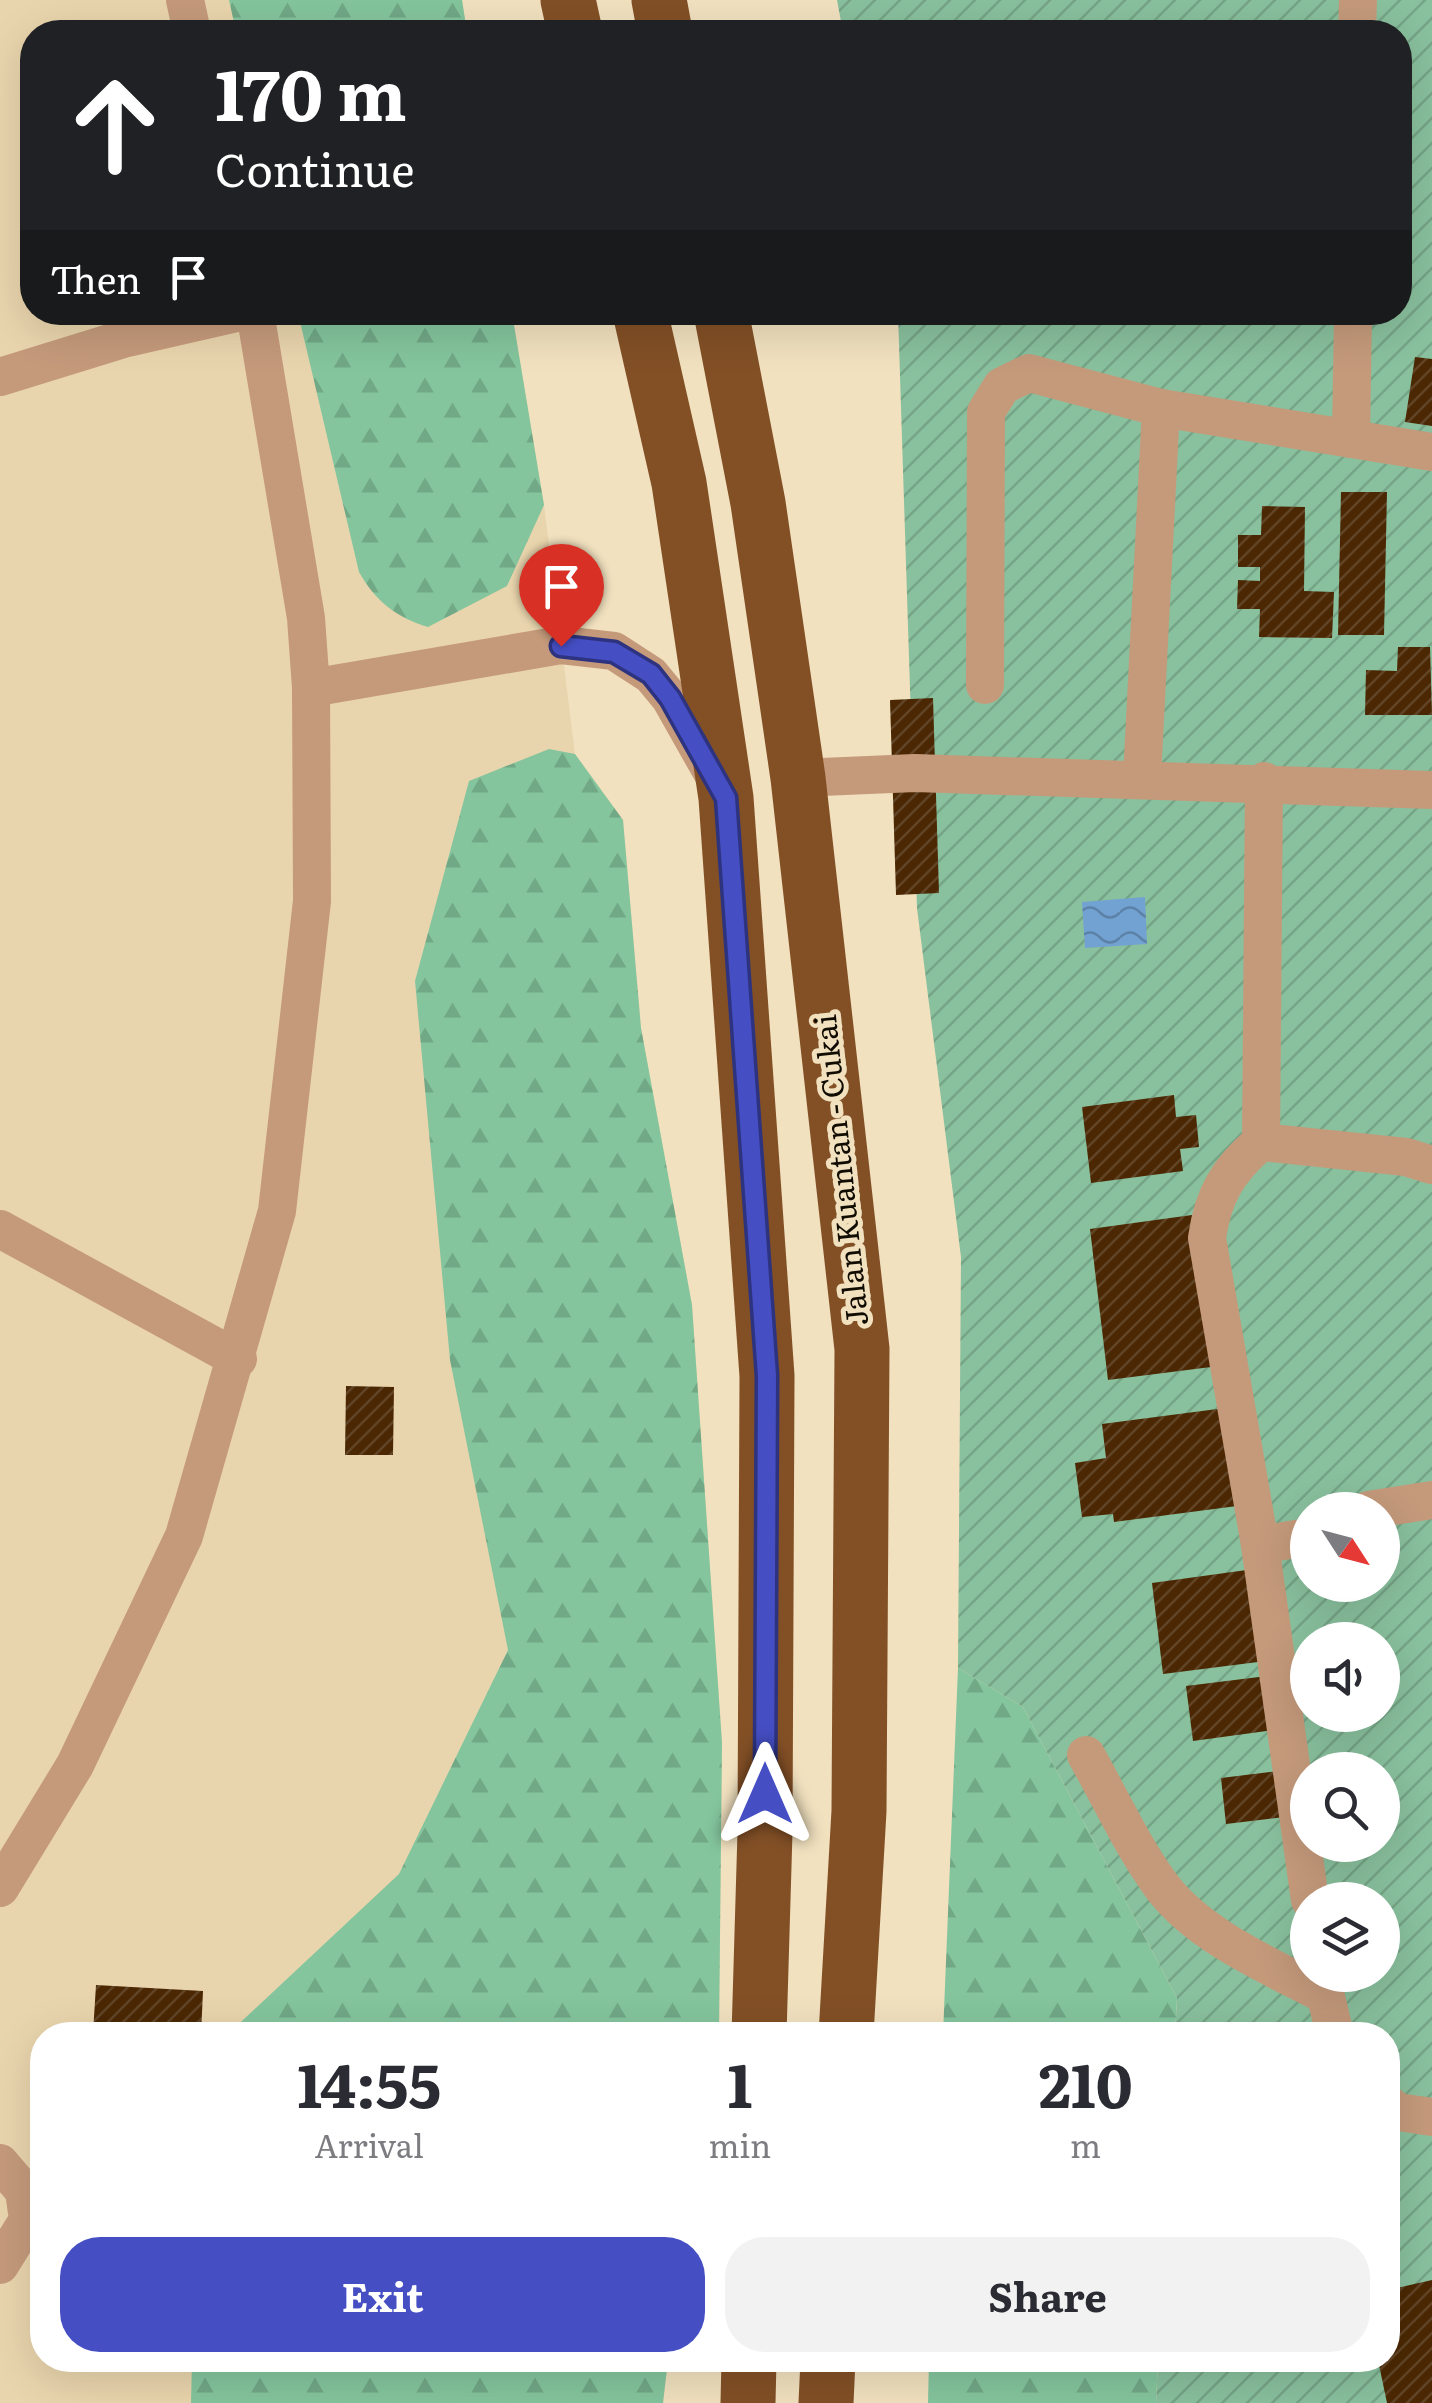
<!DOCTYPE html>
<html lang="en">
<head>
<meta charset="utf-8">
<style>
	:root { --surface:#fff; --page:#f2f2f3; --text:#2b2b33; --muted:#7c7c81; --accent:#454ec3 }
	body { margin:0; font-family:Literata,serif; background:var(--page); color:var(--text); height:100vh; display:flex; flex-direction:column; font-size:38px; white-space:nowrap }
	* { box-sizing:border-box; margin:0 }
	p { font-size:32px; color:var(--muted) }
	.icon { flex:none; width:55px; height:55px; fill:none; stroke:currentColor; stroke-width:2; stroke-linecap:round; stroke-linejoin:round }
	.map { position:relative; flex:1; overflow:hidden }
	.panel { position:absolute; left:30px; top:2022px; width:1370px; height:350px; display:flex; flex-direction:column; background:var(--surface); border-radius:40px; box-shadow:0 10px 40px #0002 }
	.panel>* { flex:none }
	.hud { position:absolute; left:20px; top:20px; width:1392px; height:305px; border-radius:40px; box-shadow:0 10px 40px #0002; background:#202124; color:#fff; overflow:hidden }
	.needle { width:65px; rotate:126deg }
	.fabs { position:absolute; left:1290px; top:1492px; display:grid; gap:20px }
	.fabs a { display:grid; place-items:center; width:110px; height:110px; border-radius:50%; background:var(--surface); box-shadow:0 10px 40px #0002; font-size:50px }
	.pin { position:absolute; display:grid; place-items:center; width:85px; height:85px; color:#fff; margin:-102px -42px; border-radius:50% 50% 50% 0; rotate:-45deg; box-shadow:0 0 10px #0007 }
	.pin .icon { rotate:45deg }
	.me { position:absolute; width:110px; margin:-55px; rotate:0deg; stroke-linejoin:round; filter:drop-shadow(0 0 8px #0008) }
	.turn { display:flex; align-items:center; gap:35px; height:210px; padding:0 30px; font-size:45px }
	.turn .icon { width:130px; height:130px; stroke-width:2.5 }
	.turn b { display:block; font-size:70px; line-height:85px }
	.then { display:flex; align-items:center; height:95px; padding:0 30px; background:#0003; gap:20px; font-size:38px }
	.eta { display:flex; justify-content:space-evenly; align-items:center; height:170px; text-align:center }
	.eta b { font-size:60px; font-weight:700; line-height:70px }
	.cta { display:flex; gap:20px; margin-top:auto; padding:20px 30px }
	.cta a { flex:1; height:115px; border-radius:40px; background:var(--accent); color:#fff; font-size:40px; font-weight:700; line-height:115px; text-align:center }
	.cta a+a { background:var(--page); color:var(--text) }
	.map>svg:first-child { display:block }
	.built { fill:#e9d5ad }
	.forest { fill:url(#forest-firs) }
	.garden { fill:url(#garden-furrows); fill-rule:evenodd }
	.water { fill:url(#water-waves) }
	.building { fill:url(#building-hatch) }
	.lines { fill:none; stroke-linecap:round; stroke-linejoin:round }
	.minor { stroke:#c59a7b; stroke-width:38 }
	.highway { stroke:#835026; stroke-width:55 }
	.route-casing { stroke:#2d337f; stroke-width:25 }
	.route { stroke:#454ec3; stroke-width:18 }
	.labels { text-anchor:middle; stroke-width:10; stroke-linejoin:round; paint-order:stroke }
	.street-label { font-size:30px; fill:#110c02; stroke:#f1e1bf }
</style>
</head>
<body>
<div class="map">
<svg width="1432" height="2403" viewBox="0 0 1432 2403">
	<defs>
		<pattern id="forest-firs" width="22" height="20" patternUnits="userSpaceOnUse" patternTransform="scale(2.5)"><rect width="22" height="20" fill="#84c59d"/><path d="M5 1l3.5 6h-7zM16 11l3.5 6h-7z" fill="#71a886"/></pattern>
		<pattern id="garden-furrows" width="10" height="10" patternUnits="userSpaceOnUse" patternTransform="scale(2.5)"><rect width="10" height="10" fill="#89c09d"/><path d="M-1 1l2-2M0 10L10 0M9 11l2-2" fill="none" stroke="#75a486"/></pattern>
		<pattern id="water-waves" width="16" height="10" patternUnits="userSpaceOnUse" patternTransform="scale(2.5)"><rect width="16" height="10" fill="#72a2d2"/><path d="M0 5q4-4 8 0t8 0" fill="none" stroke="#5c82a8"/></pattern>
		<pattern id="building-hatch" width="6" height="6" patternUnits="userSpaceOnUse" patternTransform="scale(2.5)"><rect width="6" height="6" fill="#4b2803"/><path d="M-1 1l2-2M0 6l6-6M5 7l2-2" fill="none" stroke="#614426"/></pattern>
	</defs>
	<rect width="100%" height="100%" fill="#f1e1bf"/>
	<!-- built -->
	<polygon class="built" points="0,0 462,0 467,32 32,32 32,312 512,313 544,505 575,754 623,820 641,1028 692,1305 722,1743 719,2035 42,2035 42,2360 668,2360 663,2403 0,2403"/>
	<!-- forest -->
	<g class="forest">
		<polygon points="229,0 462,0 467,32 236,32"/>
		<path d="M 298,313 L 512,313 L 544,505 L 507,586 L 428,627 C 397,618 375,601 359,572 Z"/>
		<polygon points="549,749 575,754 623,820 641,1028 692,1305 722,1743 719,2035 227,2035 399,1874 508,1650 450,1360 415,981 469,781"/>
		<polygon points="958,1668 1023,1707 1177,1998 1175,2035 943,2035"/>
		<polygon points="192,2360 668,2360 663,2403 191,2403"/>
		<polygon points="929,2360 1158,2360 1156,2403 928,2403"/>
	</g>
	<!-- garden -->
	<path class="garden" d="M 837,0 L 1432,0 L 1432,2403 L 1156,2403 L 1158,2360 L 1388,2360 L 1388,2035 L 1175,2035 L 1177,1998 L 1023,1707 L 958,1668 L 961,1257 L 917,908 L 898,313 L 1400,312 L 1400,32 L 843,32 ZM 1308,1510 L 1382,1510 L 1382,1585 L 1308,1585 ZM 1308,1640 L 1382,1640 L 1382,1715 L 1308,1715 ZM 1308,1770 L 1382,1770 L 1382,1845 L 1308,1845 ZM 1308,1900 L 1382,1900 L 1382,1975 L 1308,1975 Z"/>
	<!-- water -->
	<polygon class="water" points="1145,897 1147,944 1085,948 1082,902"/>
	<!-- building -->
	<g class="building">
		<polygon points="1415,357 1432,359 1432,426 1405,422"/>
		<polygon points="1341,492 1387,492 1384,635 1338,635"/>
		<polygon points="1262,506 1305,507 1304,591 1334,592 1332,638 1259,637 1260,609 1237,609 1238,580 1260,581 1260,567 1238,567 1238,535 1261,535"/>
		<polygon points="1398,647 1430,647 1432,715 1365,715 1366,670 1397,671"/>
		<polygon points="933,698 939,893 896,895 890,700"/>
		<polygon points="1174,1095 1176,1117 1196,1115 1199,1147 1180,1149 1183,1171 1091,1183 1082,1107"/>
		<polygon points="1192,1215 1211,1367 1108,1380 1090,1229"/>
		<polygon points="346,1386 394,1387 393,1455 345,1455"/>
		<polygon points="1225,1408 1237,1506 1114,1522 1113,1514 1082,1517 1075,1463 1106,1458 1102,1424"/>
		<polygon points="1254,1569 1266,1661 1163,1674 1152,1583"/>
		<polygon points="1267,1676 1274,1730 1193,1741 1186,1686"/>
		<polygon points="1279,1771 1284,1817 1226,1824 1221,1778"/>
		<polygon points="96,1985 203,1991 201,2035 93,2033"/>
		<polygon points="1432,2280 1432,2403 1387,2403 1378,2360 1388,2360 1388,2290"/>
	</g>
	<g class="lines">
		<!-- minor -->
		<g class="minor">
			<polyline points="185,0 192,32"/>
			<polyline points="1357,32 1358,0"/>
			<polyline points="0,377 123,339 241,312"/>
			<polyline points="1351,439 1353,312"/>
			<polyline points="985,685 986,412 1002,386 1029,373 1161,408 1432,452"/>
			<polyline points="311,688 561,645 614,651 651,675 670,698 713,774"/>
			<polyline points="798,778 915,773 1432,790"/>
			<polyline points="1142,778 1161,408"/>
			<path d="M 1264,781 L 1261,1142 C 1228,1170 1213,1195 1207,1238 L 1260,1545 L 1310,1900"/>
			<polyline points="1261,1142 1406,1157 1432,1165"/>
			<polyline points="0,1229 238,1359"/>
			<polyline points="1368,1510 1432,1500"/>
			<polyline points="1260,1545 1308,1537"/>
			<path d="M 1086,1755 C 1111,1799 1133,1848 1163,1888 C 1201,1937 1270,1966 1323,1994"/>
			<polyline points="0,1888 75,1765 184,1536 277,1211 312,901 311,688 306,618 255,312"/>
			<polyline points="1321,1975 1335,2035"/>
			<polyline points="1388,2104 1398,2112 1432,2117"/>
			<polyline points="0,2163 24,2191 28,2220 0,2265"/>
		</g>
		<!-- highway -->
		<g class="highway">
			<polyline points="568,0 575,32"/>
			<polyline points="659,0 665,32"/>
			<polyline points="640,312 679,483 726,798 767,1376 765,1832 759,2035"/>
			<polyline points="721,312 758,503 798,778 862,1349 859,1811 846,2035"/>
			<polyline points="748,2403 749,2360"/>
			<polyline points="826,2403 828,2360"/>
		</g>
	</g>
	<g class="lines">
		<defs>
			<polyline id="route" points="561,646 614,652 651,674 670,698 726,798 767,1376 765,1794"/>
		</defs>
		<!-- route casing -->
		<use href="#route" class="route-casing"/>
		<!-- route -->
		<use href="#route" class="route"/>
	</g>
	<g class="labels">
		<!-- street labels -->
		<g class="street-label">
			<text transform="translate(842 1170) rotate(-96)" y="10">Jalan Kuantan - Cukai</text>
		</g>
	</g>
</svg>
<div class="fabs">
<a><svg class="needle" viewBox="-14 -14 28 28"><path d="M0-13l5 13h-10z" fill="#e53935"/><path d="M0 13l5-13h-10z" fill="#7c7c81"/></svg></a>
<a><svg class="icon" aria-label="sound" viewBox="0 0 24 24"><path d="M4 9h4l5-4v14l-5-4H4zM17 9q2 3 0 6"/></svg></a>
<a><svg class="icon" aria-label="search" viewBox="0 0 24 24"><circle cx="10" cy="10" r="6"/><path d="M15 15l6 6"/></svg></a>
<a><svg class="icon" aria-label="layers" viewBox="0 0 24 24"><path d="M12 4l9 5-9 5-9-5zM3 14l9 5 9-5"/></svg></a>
</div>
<div class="pin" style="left:561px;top:646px;background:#d93025"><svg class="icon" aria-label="arrive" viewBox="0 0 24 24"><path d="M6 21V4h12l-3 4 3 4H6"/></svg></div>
<svg class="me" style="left:765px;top:1794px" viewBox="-20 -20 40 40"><path d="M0-17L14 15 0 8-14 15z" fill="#454ec3" stroke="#fff" stroke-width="4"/></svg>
<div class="hud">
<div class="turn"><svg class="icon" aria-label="ahead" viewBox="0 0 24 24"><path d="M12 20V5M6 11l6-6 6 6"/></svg><div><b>170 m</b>Continue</div></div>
<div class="then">Then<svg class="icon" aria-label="arrive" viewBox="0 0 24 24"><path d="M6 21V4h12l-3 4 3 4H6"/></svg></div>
</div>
<section class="panel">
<div class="eta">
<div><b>14:55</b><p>Arrival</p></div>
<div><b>1</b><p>min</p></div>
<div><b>210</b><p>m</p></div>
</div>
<div class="cta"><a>Exit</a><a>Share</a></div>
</section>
</div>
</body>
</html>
